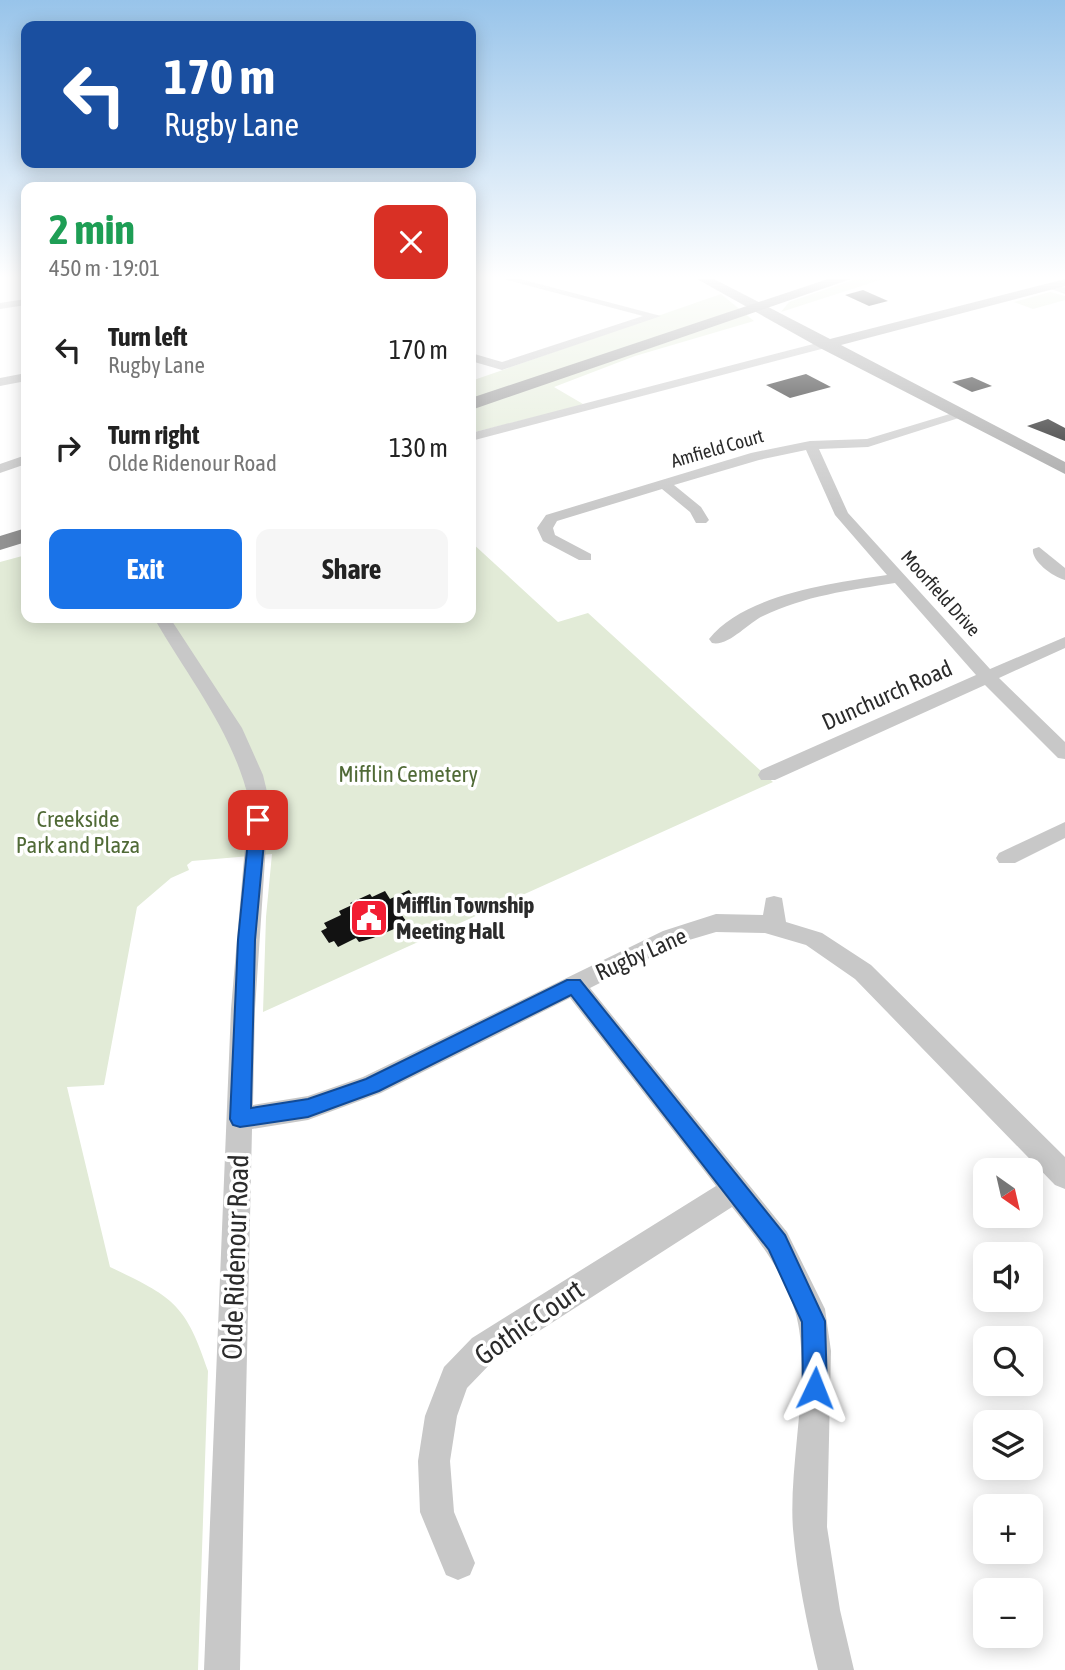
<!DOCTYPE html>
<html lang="en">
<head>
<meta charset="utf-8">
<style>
	:root { --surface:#fff; --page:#f6f6f6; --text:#222; --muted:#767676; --accent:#1a73e8 }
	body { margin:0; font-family:"Asap Condensed",sans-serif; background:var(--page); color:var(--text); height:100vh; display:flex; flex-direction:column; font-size:26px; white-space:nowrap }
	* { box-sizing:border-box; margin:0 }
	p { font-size:23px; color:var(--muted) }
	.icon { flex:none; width:38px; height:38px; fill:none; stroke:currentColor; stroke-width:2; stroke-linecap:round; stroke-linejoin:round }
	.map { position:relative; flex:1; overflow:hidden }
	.sheet { position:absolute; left:21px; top:182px; width:455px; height:441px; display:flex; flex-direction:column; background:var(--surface); border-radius:14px; box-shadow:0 4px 18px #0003 }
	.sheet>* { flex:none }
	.guide { position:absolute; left:21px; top:21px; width:455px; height:147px; border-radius:14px; box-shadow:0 4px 18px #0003; background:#1a4fa0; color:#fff; overflow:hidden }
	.needle { width:46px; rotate:146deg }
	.controls { position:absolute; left:973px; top:1158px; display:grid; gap:14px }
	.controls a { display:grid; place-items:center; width:70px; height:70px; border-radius:14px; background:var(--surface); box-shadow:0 4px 18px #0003; font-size:35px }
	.pin { position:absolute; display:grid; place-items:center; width:60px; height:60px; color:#fff; margin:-30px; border-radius:14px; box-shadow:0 4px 10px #0006 }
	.me { position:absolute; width:77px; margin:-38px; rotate:2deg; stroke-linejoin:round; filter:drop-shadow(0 0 5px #0008) }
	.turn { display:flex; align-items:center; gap:24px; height:147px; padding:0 28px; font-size:32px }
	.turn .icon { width:91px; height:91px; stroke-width:2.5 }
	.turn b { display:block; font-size:49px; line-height:60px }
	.round { display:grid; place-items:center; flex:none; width:74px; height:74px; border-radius:14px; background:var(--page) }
	.summary { display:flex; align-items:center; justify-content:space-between; height:119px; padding:0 28px }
	h1 { font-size:42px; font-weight:700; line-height:52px; color:#1e9e55 }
	.primary-button { display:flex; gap:14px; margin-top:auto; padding:14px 28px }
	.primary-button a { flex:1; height:80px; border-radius:14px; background:var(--accent); color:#fff; font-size:28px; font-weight:700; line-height:80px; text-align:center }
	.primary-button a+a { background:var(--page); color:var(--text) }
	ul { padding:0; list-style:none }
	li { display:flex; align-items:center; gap:21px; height:98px; padding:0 28px }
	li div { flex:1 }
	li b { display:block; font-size:26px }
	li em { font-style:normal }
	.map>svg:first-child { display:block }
	.green { fill:#e2ebd7 }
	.building { fill:#121212 }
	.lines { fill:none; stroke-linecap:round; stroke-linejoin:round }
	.minor { fill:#c8c8c8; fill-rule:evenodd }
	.major { fill:#a3a3a3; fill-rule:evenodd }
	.highway { fill:#929292; fill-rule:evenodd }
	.route { fill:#1a73e8; stroke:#114b97; stroke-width:2 }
	.labels { text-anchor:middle; stroke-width:7; stroke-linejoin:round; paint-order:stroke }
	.far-street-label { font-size:19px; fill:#2b2b2b; stroke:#fff }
	.street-label { font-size:23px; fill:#2b2b2b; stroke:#fff }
	.park-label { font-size:23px; fill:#506a36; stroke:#fff }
	.poi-label { font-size:23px; font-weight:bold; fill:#2b2b2b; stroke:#fff; text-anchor:start }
	.near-street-label { font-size:28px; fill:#2b2b2b; stroke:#fff }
</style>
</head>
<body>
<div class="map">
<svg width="1065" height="1670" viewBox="0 0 1065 1670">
	<rect width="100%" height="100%" fill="#fff"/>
	<!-- green -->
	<g class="green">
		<polygon points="856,279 883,279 781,312 789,302"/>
		<polygon points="1050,292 1065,296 1065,300 1033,309 1014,302"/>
		<polygon points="721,294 754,321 635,356 554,387 583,404 576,407 471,433 471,381"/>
		<path d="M 471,542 L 558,622 L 588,613 L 773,782 L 263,1012 L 266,917 L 272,854 L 192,861 L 187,865 L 189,870 L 171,878 L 137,907 L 104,1085 L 67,1087 L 110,1267 C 173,1297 186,1304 208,1371 L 198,1670 L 0,1670 L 0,562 L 26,555 L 26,618 L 471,618 Z"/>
	</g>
	<!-- building -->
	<g class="building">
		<polygon points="863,290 888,301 869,306 845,295"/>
		<polygon points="806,374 831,387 790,398 766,385"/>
		<polygon points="972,377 992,386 972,392 952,382"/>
		<polygon points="1048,419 1065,428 1065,441 1027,426"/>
		<polygon points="409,890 420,905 401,914 406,921 394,929 373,938 359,942 356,938 338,947 334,941 329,943 321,931 327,928 324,923 341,915 339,911 352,905 350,903 370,894 372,897 385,891 390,899"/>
	</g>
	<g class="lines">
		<!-- minor -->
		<g class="minor">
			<polygon points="503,279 520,279 661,316 502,370 471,361 471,353 502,362 643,316"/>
			<polygon points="1052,283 1065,287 1065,294 1048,288 1048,284"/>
			<polygon points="26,299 26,305 0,309 0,303"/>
			<polygon points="825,341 831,345 829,347 471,441 471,433"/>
			<polygon points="26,373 26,381 0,386 0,378"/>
			<path d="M 953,413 L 965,416 L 868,447 L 819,449 L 848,513 L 990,669 L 1065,637 L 1065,648 L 999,678 L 1065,742 L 1065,759 L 1058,758 L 985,685 L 775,780 L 761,780 L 758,775 L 761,770 L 976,675 L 895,583 C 850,590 804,596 763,616 C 748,623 728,647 712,643 L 709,639 C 744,594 834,583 887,575 L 835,515 L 806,450 L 759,460 L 674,485 L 701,507 L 709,520 L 706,523 L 696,523 L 690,512 L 662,489 L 557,521 L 553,528 L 555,535 L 591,554 L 591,560 L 579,560 L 543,541 L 537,528 L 546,515 L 751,453 L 810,441 L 867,439 Z"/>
			<polygon points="26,455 26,464 0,473 0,464"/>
			<path d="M 1039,547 L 1065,568 L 1065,580 C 1053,577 1031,561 1033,549 Z"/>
			<path d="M 154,618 L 170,618 L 242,728 L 263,775 L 269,800 L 255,1009 L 253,1105 L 308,1096 L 363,1077 L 663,931 L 716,914 L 763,915 L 766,898 L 774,896 L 782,898 L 786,922 L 822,933 L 871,965 L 1065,1157 L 1065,1189 L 1055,1185 L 855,979 L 806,945 L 765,933 L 716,932 L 679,943 L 590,988 L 787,1232 L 825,1309 L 831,1351 L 827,1527 L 840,1610 L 854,1670 L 818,1670 C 807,1624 797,1576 793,1529 C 788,1464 813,1371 795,1311 C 784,1272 757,1238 732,1207 L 494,1360 L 467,1388 L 457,1416 L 450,1461 L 454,1512 L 475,1563 L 470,1575 L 458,1580 L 446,1575 L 420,1512 L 418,1461 L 425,1416 L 444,1367 L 472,1338 L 716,1186 L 570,998 L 381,1093 L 308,1120 L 252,1129 L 240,1670 L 204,1670 L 231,1009 L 249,800 C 232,730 189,679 154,618 Z"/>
			<polygon points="1065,822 1065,838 1015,863 999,863 996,858 999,853"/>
		</g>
		<!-- major -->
		<polygon class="major" points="697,279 714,279 830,339 1065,279 1065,286 841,345 1065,462 1065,474 820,348"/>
		<!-- highway -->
		<g class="highway">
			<polygon points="828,279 851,279 471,410 471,398"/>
			<polygon points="26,528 26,542 0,550 0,536"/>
		</g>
	</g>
	<!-- sky -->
	<linearGradient id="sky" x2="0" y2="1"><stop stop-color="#98c4ea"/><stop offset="0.54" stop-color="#fff"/><stop offset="1" stop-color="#fff" stop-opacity="0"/></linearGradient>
	<rect width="1065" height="513" fill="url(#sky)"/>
	<!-- route -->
	<polygon class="route" points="258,815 266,820 255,940 251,1108 308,1099 366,1079 567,980 580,980 785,1235 825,1321 827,1388 824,1396 815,1400 807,1396 803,1388 802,1322 769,1250 571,995 379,1091 308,1117 240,1127 233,1125 230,1119 238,940 250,820"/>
	<!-- icons -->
	<defs>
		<symbol id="civic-square" viewBox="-11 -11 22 22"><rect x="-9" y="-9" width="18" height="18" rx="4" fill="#f21e33" stroke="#fff"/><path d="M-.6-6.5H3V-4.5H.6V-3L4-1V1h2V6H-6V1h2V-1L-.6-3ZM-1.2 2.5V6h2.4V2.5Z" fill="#fff"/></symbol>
	</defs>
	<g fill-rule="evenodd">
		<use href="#civic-square" x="347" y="896" width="44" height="44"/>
	</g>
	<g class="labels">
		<!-- far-street labels -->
		<g class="far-street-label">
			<text transform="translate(717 448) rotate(-16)" y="7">Amfield Court</text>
			<text transform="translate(941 593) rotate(48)" y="7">Moorfield Drive</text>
		</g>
		<!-- street labels -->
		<g class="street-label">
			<text transform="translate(887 695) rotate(-24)" y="8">Dunchurch Road</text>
			<text transform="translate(641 954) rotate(-24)" y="8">Rugby Lane</text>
		</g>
		<!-- park labels -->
		<g class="park-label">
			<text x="408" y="782">Mifflin Cemetery</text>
			<text x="78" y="827">Creekside<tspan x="78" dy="26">Park and Plaza</tspan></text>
		</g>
		<!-- poi labels -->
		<g class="poi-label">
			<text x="396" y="913">Mifflin Township<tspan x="396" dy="26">Meeting Hall</tspan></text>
		</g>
		<!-- near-street labels -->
		<g class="near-street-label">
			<text transform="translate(235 1257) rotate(-88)" y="10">Olde Ridenour Road</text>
			<text transform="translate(529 1322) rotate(-35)" y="10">Gothic Court</text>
		</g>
	</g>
</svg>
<div class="controls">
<a><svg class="needle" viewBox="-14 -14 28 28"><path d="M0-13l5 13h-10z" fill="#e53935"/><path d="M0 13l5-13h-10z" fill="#767676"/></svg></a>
<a><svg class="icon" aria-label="sound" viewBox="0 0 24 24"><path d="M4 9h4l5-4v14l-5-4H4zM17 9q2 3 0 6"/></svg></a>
<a><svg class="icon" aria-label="search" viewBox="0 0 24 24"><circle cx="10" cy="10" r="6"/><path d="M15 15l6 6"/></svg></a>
<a><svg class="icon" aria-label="layers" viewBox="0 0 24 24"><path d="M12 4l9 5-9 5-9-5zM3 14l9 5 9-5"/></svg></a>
<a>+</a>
<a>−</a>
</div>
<div class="pin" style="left:258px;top:820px;background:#d93025"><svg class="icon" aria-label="arrive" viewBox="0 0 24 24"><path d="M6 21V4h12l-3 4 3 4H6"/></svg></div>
<svg class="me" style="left:815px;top:1388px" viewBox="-20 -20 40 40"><path d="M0-17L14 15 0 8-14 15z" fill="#1a73e8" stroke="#fff" stroke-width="4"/></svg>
<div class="guide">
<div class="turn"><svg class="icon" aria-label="left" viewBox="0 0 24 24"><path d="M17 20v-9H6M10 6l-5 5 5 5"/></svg><div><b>170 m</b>Rugby Lane</div></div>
</div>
<section class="sheet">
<div class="summary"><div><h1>2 min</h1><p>450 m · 19:01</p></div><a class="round" style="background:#d93025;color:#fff"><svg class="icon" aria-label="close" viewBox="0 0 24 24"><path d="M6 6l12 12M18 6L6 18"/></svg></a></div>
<ul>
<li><svg class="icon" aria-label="left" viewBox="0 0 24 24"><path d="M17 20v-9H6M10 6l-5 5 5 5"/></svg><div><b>Turn left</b><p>Rugby Lane</p></div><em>170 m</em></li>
<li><svg class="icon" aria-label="right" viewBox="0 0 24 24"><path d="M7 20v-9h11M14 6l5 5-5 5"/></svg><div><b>Turn right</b><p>Olde Ridenour Road</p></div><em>130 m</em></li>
</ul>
<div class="primary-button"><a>Exit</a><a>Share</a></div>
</section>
</div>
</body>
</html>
